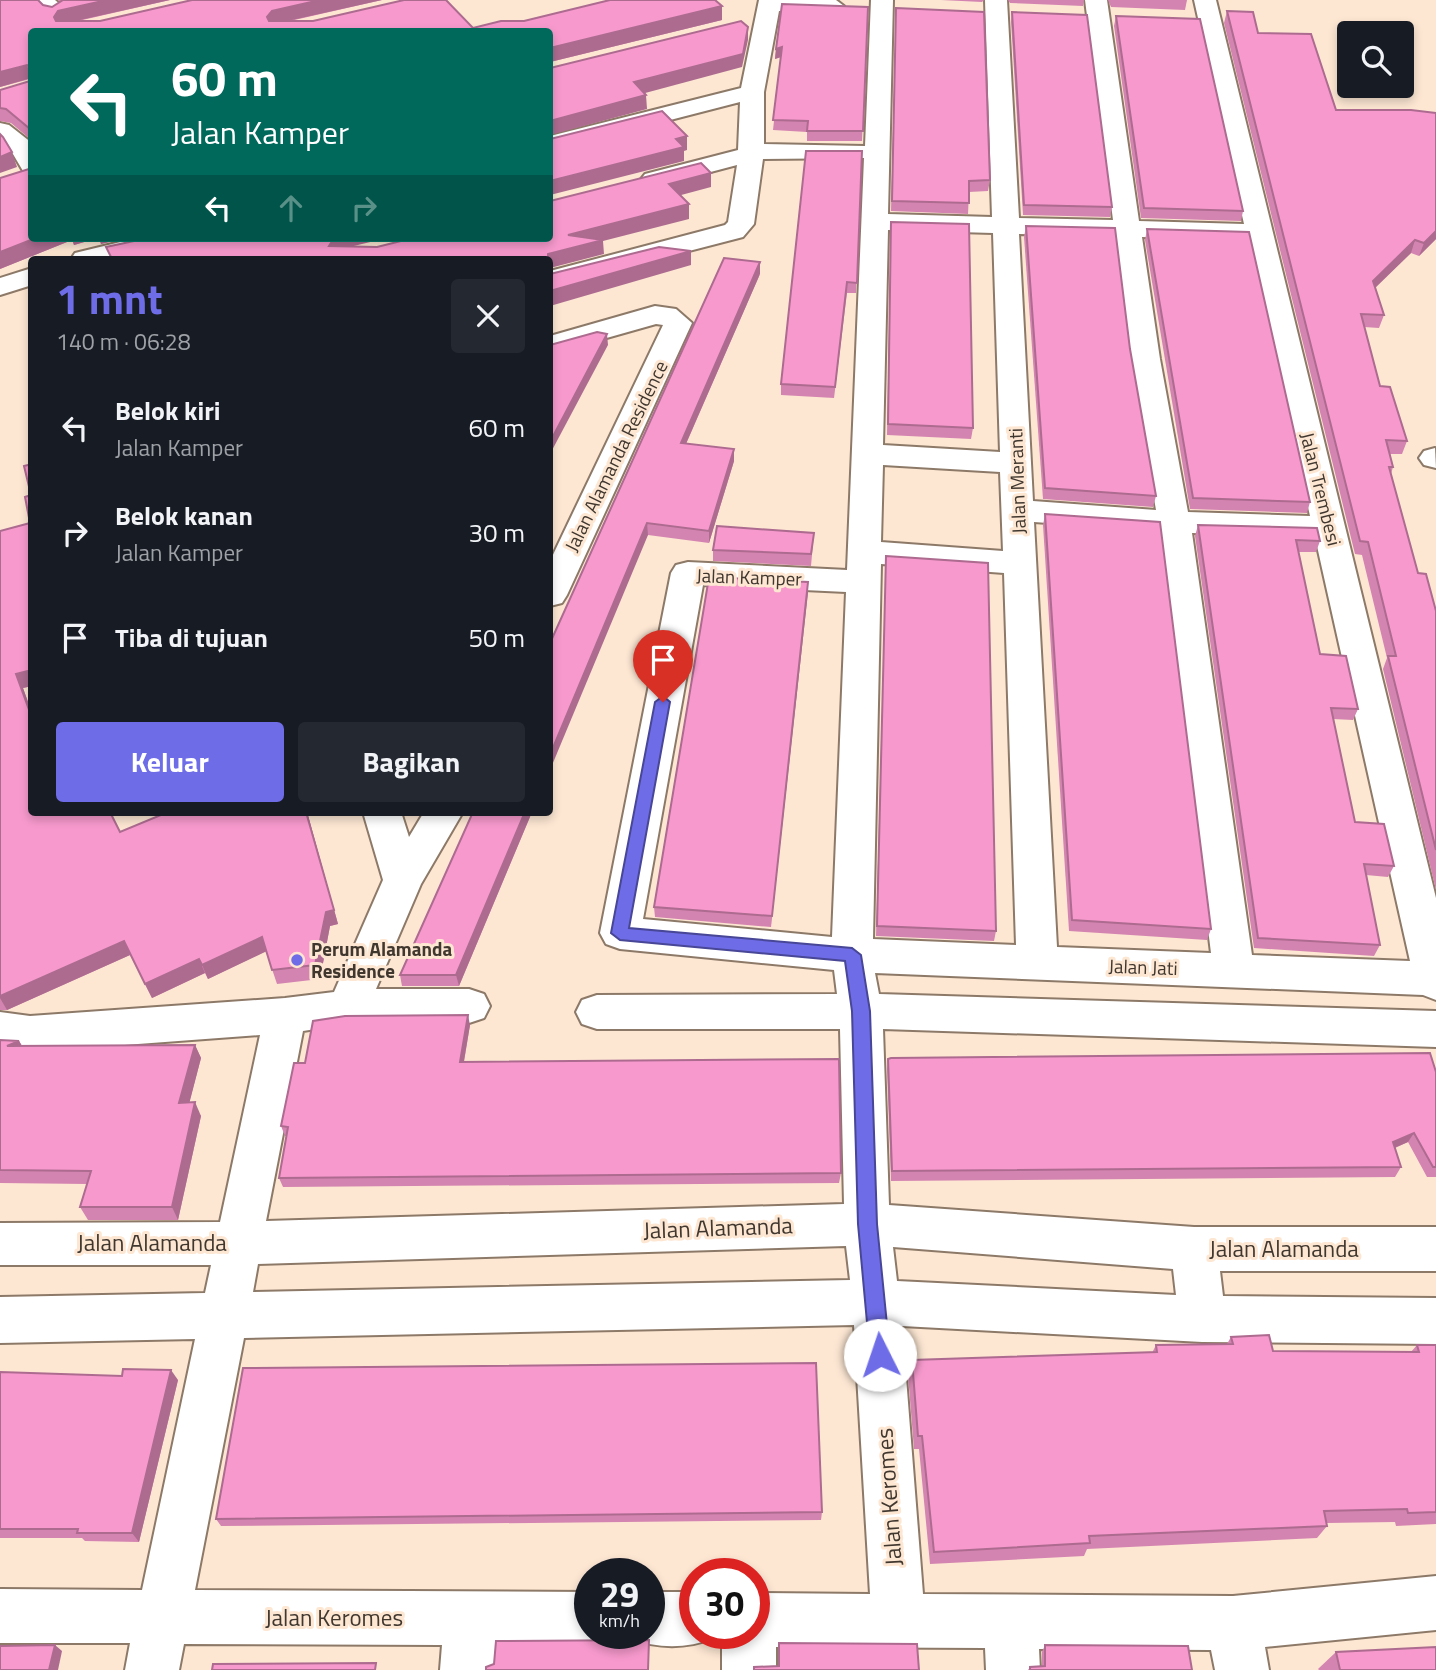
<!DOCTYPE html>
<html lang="id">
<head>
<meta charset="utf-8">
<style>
	:root { --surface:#171b24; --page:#242831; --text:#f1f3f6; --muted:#9ea1a6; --accent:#6e6ce6 }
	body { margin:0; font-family:"Titillium Web",sans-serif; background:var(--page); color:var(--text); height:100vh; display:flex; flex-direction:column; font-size:26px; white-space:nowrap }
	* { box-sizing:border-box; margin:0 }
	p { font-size:23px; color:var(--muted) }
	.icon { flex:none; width:38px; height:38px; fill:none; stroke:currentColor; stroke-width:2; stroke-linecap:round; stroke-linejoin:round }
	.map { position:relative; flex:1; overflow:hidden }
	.sheet { position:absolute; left:28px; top:256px; width:525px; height:560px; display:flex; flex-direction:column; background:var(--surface); border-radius:7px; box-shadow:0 4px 10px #0003 }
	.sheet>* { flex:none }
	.banner { position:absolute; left:28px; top:28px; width:525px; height:214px; border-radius:7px; box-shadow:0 4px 10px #0003; background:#00695c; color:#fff; overflow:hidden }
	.tools { position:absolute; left:1337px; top:21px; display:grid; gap:14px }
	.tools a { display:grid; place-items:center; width:77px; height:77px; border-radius:7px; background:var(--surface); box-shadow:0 4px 10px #0003; font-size:35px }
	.speed { position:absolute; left:574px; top:1558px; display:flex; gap:14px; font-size:35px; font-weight:700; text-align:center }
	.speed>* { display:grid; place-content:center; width:91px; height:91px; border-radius:50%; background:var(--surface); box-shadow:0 4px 10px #0003; line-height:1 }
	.speed small { font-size:18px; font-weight:400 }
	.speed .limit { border:10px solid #d22; background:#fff; color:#111 }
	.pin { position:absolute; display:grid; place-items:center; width:60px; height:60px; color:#fff; margin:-72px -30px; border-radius:50% 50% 50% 0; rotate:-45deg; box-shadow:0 0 7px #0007 }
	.pin .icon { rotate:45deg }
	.me { position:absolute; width:77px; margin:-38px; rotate:356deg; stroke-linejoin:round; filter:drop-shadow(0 0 5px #0008) }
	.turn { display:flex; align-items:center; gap:24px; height:147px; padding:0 28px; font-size:32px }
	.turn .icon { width:91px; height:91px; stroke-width:2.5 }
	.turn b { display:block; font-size:49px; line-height:60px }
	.lanes { display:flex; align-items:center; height:66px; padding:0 28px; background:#0003; justify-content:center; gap:35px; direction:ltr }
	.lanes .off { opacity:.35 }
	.round { display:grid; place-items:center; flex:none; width:74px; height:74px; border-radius:7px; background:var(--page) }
	.head { display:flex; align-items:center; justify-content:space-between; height:119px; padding:0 28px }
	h1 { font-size:42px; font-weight:700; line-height:52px; color:var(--accent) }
	.button { display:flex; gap:14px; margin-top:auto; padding:14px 28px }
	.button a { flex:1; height:80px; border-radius:7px; background:var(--accent); color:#fff; font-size:28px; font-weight:700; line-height:80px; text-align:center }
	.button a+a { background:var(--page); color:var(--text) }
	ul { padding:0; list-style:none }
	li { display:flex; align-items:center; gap:21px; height:105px; padding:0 28px }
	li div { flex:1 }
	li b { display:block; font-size:26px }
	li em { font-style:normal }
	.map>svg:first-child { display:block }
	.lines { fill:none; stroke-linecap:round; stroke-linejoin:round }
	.minor-casing { stroke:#8d7967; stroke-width:4 }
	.minor { fill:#fff; fill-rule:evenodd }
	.wall { fill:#d484b0 }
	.shaded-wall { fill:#ad6b90 }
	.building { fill:#f799cd; stroke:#ad6b90; stroke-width:2 }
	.route { fill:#6e6ce6; stroke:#484696; stroke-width:2 }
	.poi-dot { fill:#6e6ce6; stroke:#fde7d3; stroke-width:2.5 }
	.labels { text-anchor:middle; stroke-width:6; stroke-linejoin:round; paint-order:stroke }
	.street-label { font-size:19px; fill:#40372f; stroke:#fde7d3 }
	.poi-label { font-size:19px; font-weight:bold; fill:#40372f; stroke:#fde7d3; text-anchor:start }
	.near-street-label { font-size:23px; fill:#40372f; stroke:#fde7d3 }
</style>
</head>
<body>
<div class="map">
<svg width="1436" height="1670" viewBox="0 0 1436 1670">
	<rect width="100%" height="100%" fill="#fde7d3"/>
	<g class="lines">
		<defs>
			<g id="minor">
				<polygon points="28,0 55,0 68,11 57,18 49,16"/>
				<path d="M 759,0 L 836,0 L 844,6 L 833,13 L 779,11 L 764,92 L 764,144 L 865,146 L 871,0 L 893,0 L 888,214 L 992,217 L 985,0 L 1007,0 L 1019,218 L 1113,220 L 1085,0 L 1107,0 L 1139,221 L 1244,224 L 1194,0 L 1216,0 L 1436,898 L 1436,1000 L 1423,995 L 875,973 L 879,994 L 1436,1011 L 1436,1047 L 883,1029 L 889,1205 L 1194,1227 L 1436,1227 L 1436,1271 L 1220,1271 L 1223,1296 L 1436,1298 L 1436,1344 L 1202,1342 L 902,1326 L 923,1594 L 1233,1596 L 1436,1576 L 1436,1630 L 1265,1647 L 1269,1670 L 1215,1670 L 1211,1650 L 1039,1649 L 1040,1670 L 986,1670 L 985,1648 L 776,1647 L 776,1670 L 722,1670 L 722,1633 L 754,1633 L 754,1593 L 870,1594 L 854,1325 L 244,1338 L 195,1590 L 590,1592 L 590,1633 L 611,1633 L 609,1638 L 590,1646 L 496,1645 L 494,1670 L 440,1670 L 442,1645 L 184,1644 L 179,1670 L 125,1670 L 130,1643 L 0,1643 L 0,1589 L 142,1590 L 195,1339 L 0,1343 L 0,1297 L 205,1293 L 211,1265 L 0,1265 L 0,1223 L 220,1222 L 260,1035 L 30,1052 L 0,1048 L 0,1012 L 30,1016 L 285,998 L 334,992 L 383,880 L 363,812 L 401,812 L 409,837 L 424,812 L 463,812 L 421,884 L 376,989 L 469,989 L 484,994 L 490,1006 L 484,1018 L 469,1023 L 348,1024 L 303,1031 L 266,1221 L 844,1204 L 840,1029 L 597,1029 L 582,1024 L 576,1012 L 582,1000 L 597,995 L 837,994 L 834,970 L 620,949 L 606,944 L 600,933 L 671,573 L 676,565 L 688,562 L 847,570 L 864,158 L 763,159 L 754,224 L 743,237 L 550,287 L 550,271 L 725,225 L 728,222 L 737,165 L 654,187 L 645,184 L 641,179 L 645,174 L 738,150 L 740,102 L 550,151 L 550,136 L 741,88 ZM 888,230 L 993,233 L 1000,452 L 883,445 ZM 1019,234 L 1115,236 L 1130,359 L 1156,510 L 1033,501 ZM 1142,237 L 1248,240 L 1310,516 L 1188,512 L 1160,359 ZM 883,465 L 1000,472 L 1003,551 L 881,542 ZM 1034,522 L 1159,531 L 1211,953 L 1057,947 ZM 1192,533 L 1315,537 L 1410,961 L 1252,955 ZM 881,564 L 1004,573 L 1016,945 L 873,939 ZM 703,585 L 846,592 L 832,937 L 643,919 ZM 846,1246 L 850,1280 L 253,1292 L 258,1264 ZM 893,1247 L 1173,1269 L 1176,1295 L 897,1281 Z"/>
				<polygon points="0,123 9,125 32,143 32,174 23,171 10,149 0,142"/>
				<polygon points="137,238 182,238 179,244 118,259 71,259 75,253"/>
				<polygon points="32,268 32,285 0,295 0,278"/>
				<polygon points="655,306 676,309 692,323 567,595 562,603 550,606 550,561 663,325 656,324 550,354 550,336"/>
				<polygon points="1435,448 1436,468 1424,465 1419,458 1424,451"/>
				<path d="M 649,1592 L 695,1592 L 695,1633 L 716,1633 L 714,1638 C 687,1649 657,1649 630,1638 L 628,1633 L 649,1633 Z"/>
			</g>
		</defs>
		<!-- minor casing -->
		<use href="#minor" class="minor-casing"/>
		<!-- minor -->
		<use href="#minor" class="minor"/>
	</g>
	<!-- wall -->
	<g class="wall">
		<polygon points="0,0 38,0 43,5 52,7 60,2 58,0 170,0 78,21 100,21 192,0 382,0 290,21 313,21 404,0 446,0 473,28 501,21 524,21 610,0 715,0 722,6 722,20 550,62 550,32 32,32 32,238 126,238 101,244 98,238 74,245 72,240 0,269 0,178 29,169 30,139 11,123 0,121 0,90 30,81 30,79 0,87"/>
		<polygon points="941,0 984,0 982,2"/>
		<polygon points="1008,0 1084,0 1083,6 1010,3"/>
		<polygon points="1108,0 1187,0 1185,10 1111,7"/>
		<polygon points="868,7 862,141 807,141 807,132 773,130 781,57 775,59 776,49"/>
		<polygon points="896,8 990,180 988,191 969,192 968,214 891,211"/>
		<polygon points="1227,11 1258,33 1336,110 1436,113 1436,239 1419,256 1411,253 1375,287 1384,315 1379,328 1364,327 1380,386 1407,441 1402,454 1390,454 1393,467 1391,474 1418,573 1436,611 1436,890 1383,669 1387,658 1362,555 1355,554 1224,23"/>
		<polygon points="1012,12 1112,207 1110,217 1023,215 1011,22"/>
		<polygon points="1116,16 1243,211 1241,221 1141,218 1114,26"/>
		<polygon points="862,151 856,293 847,293 834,398 781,395 781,384"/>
		<polygon points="891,222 973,428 971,439 887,435"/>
		<polygon points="1026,226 1130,349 1156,496 1153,507 1043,499 1024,237"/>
		<polygon points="1147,229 1310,502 1307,513 1190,509 1145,240"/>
		<polygon points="760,274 686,444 734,449 734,461 709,543 648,535 550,643"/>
		<polygon points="31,495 32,686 23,688 32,713 32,812 120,832 307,812 338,924 330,926 320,979 277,984 266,951 208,979 205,973 152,998 130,955 7,1010 0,1010 0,531 30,523"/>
		<polygon points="1045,514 1211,929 1207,940 1069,931 1043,525"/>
		<polygon points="1198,525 1320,541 1316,552 1298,552 1320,654 1358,709 1353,720 1333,719 1355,822 1394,866 1388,877 1366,875 1380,945 1374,956 1254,948 1195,536"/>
		<polygon points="814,533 811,566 713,561 713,550"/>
		<polygon points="886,556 996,931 994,941 876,936"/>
		<polygon points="808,582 771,927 655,917 654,907"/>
		<polygon points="473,812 532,812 459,986 402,986 400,975"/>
		<polygon points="470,1025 464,1062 841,1173 839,1183 283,1187 279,1178 287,1136 285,1136 281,1126"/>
		<polygon points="0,1040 19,1041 22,1046 195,1045 201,1058 189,1103 201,1116 178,1220 88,1220 80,1207 87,1184 0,1183"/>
		<polygon points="888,1059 1436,1072 1436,1177 1427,1177 1408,1142 1395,1148 1401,1167 1395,1177 891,1181 887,1069"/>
		<polygon points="1231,1337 1273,1351 1411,1352 1417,1345 1436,1345 1436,1524 1396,1526 1395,1522 1327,1523 1327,1526 1317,1538 1087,1549 1084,1556 930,1564 919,1449 914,1449 908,1375 912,1360 1152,1353 1156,1345 1227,1344"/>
		<polygon points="0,1372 178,1380 139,1542 85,1541 82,1538 0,1538"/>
		<polygon points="822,1512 821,1520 221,1526 216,1519"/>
		<polygon points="1045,1645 1192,1670 1028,1670 1030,1667 1042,1666 1042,1652"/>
		<polygon points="1336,1652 1436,1670 1319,1670 1318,1669"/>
	</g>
	<!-- shaded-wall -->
	<g class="shaded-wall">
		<polygon points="107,0 170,0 62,24 58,31 54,17 58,11"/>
		<polygon points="320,0 382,0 274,24 270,31 267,17 272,11"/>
		<polygon points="722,6 722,20 550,62 550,48"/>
		<polygon points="748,27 748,40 742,67 634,96 634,82"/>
		<polygon points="782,47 781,57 775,59 776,49"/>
		<polygon points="27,65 31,78 0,87 0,72"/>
		<polygon points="646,95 647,109 550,135 550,121"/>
		<polygon points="687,136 687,150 684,151 684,161 550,195 550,181"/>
		<polygon points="12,152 17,167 0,173 0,157"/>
		<polygon points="711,173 711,187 670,198 669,184"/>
		<polygon points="689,204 689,219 603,241 604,254 550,268 550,259 548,259 548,254 568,235"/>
		<polygon points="1436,231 1436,239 1419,256 1424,243"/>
		<polygon points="36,238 71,238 72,240 0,269 0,252"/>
		<polygon points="72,238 98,238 74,245"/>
		<polygon points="100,238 126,238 101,244"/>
		<polygon points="334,238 387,238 337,250 329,246"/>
		<polygon points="1415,240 1411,253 1369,294 1373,281"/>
		<polygon points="691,251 691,265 550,306 550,291"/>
		<polygon points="760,262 760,274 681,455 681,443"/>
		<polygon points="607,334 608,345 550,454 550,442"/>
		<polygon points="734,449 734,461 709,543 709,531"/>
		<polygon points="647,523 648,535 550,770 550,755"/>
		<polygon points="808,582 808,593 771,927 772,916"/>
		<polygon points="32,670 32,686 23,688 32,713 32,718 16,674"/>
		<polygon points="307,812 338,924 330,926 320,979 315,965"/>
		<polygon points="525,812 532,812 459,986 456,975"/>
		<polygon points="262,937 267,951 208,979 202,965"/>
		<polygon points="124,941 130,955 7,1010 0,998 0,996"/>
		<polygon points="199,959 205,973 152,998 145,984"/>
		<polygon points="468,1015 470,1025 462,1072 460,1062"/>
		<polygon points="19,1041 27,1054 7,1046"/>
		<polygon points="195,1045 201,1058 186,1116 179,1103"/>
		<polygon points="195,1102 201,1116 178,1220 172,1207"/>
		<polygon points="1414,1133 1408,1142 1387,1151 1393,1142"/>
		<polygon points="171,1370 178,1380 139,1542 132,1533"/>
		<polygon points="55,1645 62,1651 58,1670 49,1670"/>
	</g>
	<!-- building -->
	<g class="building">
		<polygon points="0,0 38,0 43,5 52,7 63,0 107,0 58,11 54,17 56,21 100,21 192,0 320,0 272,11 267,17 269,21 313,21 404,0 446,0 473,28 501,21 524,21 610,0 715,0 722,6 550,48 550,32 32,32 32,238 36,238 0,252 0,178 29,169 30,129 6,109 0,108 0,90 30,81 30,67 27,65 0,72"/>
		<polygon points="782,4 868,7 863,131 807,131 808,121 773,120 782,47 776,49"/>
		<polygon points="896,8 984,12 990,180 969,181 969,203 892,201"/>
		<polygon points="1227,11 1253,12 1258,33 1311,34 1336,110 1411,110 1436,113 1436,231 1424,243 1415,240 1373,281 1384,315 1361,314 1380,386 1390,387 1407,441 1386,440 1393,467 1389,467 1418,573 1426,574 1436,611 1436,850 1388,656 1396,656 1368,542 1360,541"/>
		<polygon points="1012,12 1087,15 1112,207 1024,205"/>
		<polygon points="1116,16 1200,19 1243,211 1144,208"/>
		<polygon points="741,21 748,27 743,54 634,82 646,95 550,121 550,68"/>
		<polygon points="662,111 687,136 676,139 684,147 550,181 550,139"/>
		<polygon points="0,134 3,137 12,152 0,157"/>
		<polygon points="806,151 862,151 857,283 847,282 835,387 781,384"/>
		<polygon points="701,163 711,173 669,184 689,204 568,235 603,240 548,254 548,259 112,259 106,247 148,238 334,238 329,246 377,247 413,238 550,238 550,201"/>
		<polygon points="891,222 969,224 973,428 888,424"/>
		<polygon points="1026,226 1115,228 1130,349 1156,496 1045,488"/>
		<polygon points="1147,229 1249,232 1310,502 1193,498"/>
		<polygon points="659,247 691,251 550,291 550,274"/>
		<polygon points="724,258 760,262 681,443 734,449 709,531 647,523 550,755 550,643"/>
		<polygon points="597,332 607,334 550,442 550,345"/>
		<polygon points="32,464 32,670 16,674 32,718 32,812 110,812 120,832 168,812 306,812 334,910 326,912 315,965 272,970 262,937 202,965 199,959 145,984 124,941 0,996 0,531 30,523 25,497 31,495 24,466"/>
		<polygon points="1045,514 1160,522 1211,929 1072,920"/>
		<polygon points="1198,525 1317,528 1320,541 1296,540 1320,654 1346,656 1358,709 1331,708 1355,822 1384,824 1394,866 1364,864 1380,945 1258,938"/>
		<polygon points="717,526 814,533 811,554 713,550"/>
		<polygon points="886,556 988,563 996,931 877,926"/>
		<polygon points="709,577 808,582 772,916 654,907"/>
		<polygon points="473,812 525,812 456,975 400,975"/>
		<polygon points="468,1015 460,1062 839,1059 841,1173 279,1178 288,1127 281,1126 294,1063 305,1063 313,1021 345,1016"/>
		<polygon points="0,1040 19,1041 7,1046 195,1045 179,1103 195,1102 172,1207 80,1207 91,1171 0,1170"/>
		<polygon points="1430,1053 1436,1072 1436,1167 1433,1167 1414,1133 1393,1142 1401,1167 892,1171 888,1059 891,1058"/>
		<polygon points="1269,1335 1273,1351 1419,1352 1417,1345 1436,1345 1436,1512 1408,1513 1407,1509 1324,1511 1327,1526 1089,1536 1090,1543 934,1552 922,1436 918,1436 912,1360 1157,1352 1156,1345 1233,1344 1231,1337"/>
		<polygon points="816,1363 822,1512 216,1519 243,1368"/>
		<polygon points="123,1369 171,1370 132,1533 77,1533 78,1529 0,1529 0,1372 122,1376"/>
		<polygon points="649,1640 648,1670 486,1670 486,1667 494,1664 496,1641"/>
		<polygon points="779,1643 917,1644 919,1670 754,1670 754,1667 779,1666"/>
		<polygon points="55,1645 49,1670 0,1670 0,1646"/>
		<polygon points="1045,1645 1188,1646 1192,1670 1030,1670 1030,1667 1045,1666"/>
		<polygon points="1436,1647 1436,1670 1340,1670 1336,1652"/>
		<polygon points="376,1663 375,1670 212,1670 213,1664"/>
	</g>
	<!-- route -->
	<polygon class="route" points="663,696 670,702 629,928 852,948 861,955 870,1011 877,1224 890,1355 887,1362 880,1365 872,1362 870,1355 858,1224 852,1011 845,961 620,940 611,933 655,702"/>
	<!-- markers -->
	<circle class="poi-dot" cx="297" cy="960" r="7"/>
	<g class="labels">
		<!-- street labels -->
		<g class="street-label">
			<text transform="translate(616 456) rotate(-64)" y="7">Jalan Alamanda Residence</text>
			<text transform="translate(1017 481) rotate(-92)" y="7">Jalan Meranti</text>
			<text transform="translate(1321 489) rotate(76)" y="7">Jalan Trembesi</text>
			<text transform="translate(749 577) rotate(2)" y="7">Jalan Kamper</text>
			<text transform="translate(1143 967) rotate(2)" y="7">Jalan Jati</text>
		</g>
		<!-- poi labels -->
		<g class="poi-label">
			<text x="311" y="956">Perum Alamanda<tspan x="311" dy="22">Residence</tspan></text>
		</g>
		<!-- near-street labels -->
		<g class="near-street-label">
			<text transform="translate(718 1228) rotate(-2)" y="8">Jalan Alamanda</text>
			<text x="152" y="1251">Jalan Alamanda</text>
			<text x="1284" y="1257">Jalan Alamanda</text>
			<text transform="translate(889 1497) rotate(-94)" y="8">Jalan Keromes</text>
			<text x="334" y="1626">Jalan Keromes</text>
		</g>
	</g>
</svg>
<div class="tools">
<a><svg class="icon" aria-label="search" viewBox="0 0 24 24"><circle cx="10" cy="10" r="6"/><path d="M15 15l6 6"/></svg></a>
</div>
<div class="speed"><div>29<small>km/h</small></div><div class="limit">30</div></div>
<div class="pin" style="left:663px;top:702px;background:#d93025"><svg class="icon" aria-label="arrive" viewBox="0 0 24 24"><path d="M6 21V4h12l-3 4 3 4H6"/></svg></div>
<svg class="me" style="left:880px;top:1355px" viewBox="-20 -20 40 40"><circle r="19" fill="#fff"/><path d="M0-13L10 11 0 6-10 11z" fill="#6e6ce6"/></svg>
<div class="banner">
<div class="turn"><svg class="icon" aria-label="left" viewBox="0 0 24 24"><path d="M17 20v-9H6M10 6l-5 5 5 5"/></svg><div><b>60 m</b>Jalan Kamper</div></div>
<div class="lanes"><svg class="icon" aria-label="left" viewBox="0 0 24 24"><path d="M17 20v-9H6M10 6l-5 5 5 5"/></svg><svg class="icon off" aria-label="ahead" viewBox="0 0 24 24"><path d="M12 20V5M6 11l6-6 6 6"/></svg><svg class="icon off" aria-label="right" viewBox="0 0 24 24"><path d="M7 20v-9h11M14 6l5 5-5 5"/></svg></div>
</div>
<section class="sheet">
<div class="head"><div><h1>1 mnt</h1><p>140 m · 06:28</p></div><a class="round"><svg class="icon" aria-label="close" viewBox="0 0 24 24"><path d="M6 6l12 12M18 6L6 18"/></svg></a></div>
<ul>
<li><svg class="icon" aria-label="left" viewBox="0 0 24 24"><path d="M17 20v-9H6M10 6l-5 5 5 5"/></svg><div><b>Belok kiri</b><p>Jalan Kamper</p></div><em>60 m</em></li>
<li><svg class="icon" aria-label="right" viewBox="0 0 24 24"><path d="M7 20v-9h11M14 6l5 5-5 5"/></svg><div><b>Belok kanan</b><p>Jalan Kamper</p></div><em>30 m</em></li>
<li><svg class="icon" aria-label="arrive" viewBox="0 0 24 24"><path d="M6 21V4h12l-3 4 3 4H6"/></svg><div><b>Tiba di tujuan</b></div><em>50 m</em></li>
</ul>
<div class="button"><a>Keluar</a><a>Bagikan</a></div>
</section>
</div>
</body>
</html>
